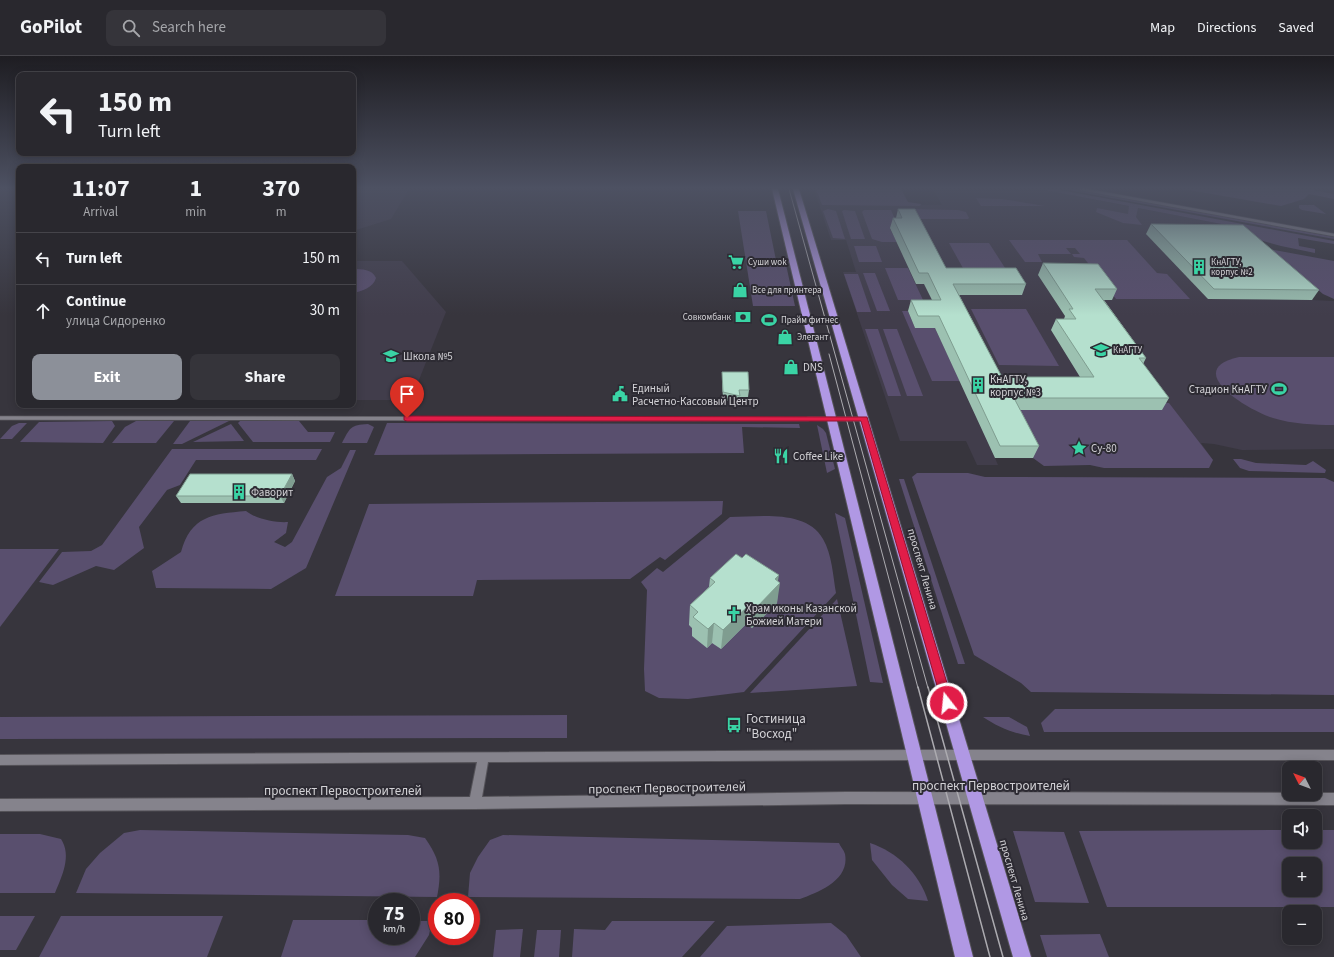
<!DOCTYPE html>
<html lang="en">
<head>
<meta charset="utf-8">
<style>
	:root { --surface:#29282e; --page:#35343a; --text:#f1f3f6; --muted:#a5a6aa; --line:#45444a; --accent:#8c9099 }
	body { margin:0; font-family:"Source Sans 3",sans-serif; background:var(--page); color:var(--text); height:100vh; display:flex; flex-direction:column; font-size:15px; white-space:nowrap }
	* { box-sizing:border-box; margin:0 }
	p { font-size:13px; color:var(--muted) }
	.icon { flex:none; width:22px; height:22px; fill:none; stroke:currentColor; stroke-width:2; stroke-linecap:round; stroke-linejoin:round }
	.map { position:relative; flex:1; overflow:hidden }
	.drawer { position:absolute; left:16px; top:108px; width:340px; height:244px; display:flex; flex-direction:column; background:var(--surface); border-radius:8px; box-shadow:0 2px 10px #0003,0 0 0 1px var(--line) }
	.drawer>* { flex:none }
	.top-card { position:absolute; left:16px; top:16px; width:340px; height:84px; border-radius:8px; box-shadow:0 2px 10px #0003,0 0 0 1px var(--line); background:#29282e; color:var(--text); overflow:hidden }
	.needle { width:26px; rotate:312deg }
	.fabs { position:absolute; left:1282px; top:705px; display:grid; gap:8px }
	.fabs a { display:grid; place-items:center; width:40px; height:40px; border-radius:8px; background:var(--surface); box-shadow:0 2px 10px #0003,0 0 0 1px var(--line); font-size:20px }
	.speed { position:absolute; left:368px; top:837px; display:flex; gap:8px; font-size:20px; font-weight:700; text-align:center }
	.speed>* { display:grid; place-content:center; width:52px; height:52px; border-radius:50%; background:var(--surface); box-shadow:0 2px 10px #0003,0 0 0 1px var(--line); line-height:1 }
	.speed small { font-size:10px; font-weight:400 }
	.speed .limit { border:6px solid #d22; background:#fff; color:#111 }
	.pin { position:absolute; display:grid; place-items:center; width:34px; height:34px; color:#fff; margin:-41px -17px; border-radius:50% 50% 50% 0; rotate:-45deg; box-shadow:0 0 4px #0007 }
	.pin .icon { rotate:45deg }
	.me { position:absolute; width:44px; margin:-22px; rotate:344deg; stroke-linejoin:round; filter:drop-shadow(0 0 3px #0008) }
	.turn { display:flex; align-items:center; gap:14px; height:84px; padding:0 16px; font-size:18px }
	.turn .icon { width:52px; height:52px; stroke-width:2.5 }
	.turn b { display:block; font-size:28px; line-height:34px }
	.eta { display:flex; justify-content:space-evenly; align-items:center; height:68px; text-align:center }
	.eta b { font-size:24px; font-weight:700; line-height:28px }
	.primary-button { display:flex; gap:8px; margin-top:auto; padding:8px 16px }
	.primary-button a { flex:1; height:46px; border-radius:8px; background:var(--accent); color:#fff; font-size:16px; font-weight:700; line-height:46px; text-align:center }
	.primary-button a+a { background:var(--page); color:var(--text) }
	ul { padding:0; list-style:none }
	li { display:flex; align-items:center; gap:12px; height:52px; padding:0 16px; border-top:1px solid var(--line) }
	li div { flex:1 }
	li b { display:block; font-size:15px }
	li em { font-style:normal }
	header { display:flex; align-items:center; gap:24px; box-sizing:border-box; height:56px; padding:0 20px; background:var(--surface); border-bottom:1px solid var(--line) }
	header strong { font-size:19px }
	nav { display:flex; gap:22px; margin-inline-start:auto; font-size:14px }
	.search { width:280px; height:36px; background:var(--page); display:flex; align-items:center; gap:10px; box-sizing:border-box; padding:0 14px; border-radius:8px; color:var(--muted); font-size:15px }
	.map>svg:first-child { display:block }
	.built { fill:#413d4b }
	.green { fill:#594f6e; fill-rule:evenodd }
	.lines { fill:none; stroke-linecap:round; stroke-linejoin:round }
	.minor-far1-casing { stroke:#555359; stroke-width:4 }
	.minor-casing { stroke:#555359; stroke-width:5 }
	.tertiary-casing { stroke:#555359; stroke-width:2 }
	.secondary-casing { stroke:#555359; stroke-width:2 }
	.trunk-casing { stroke:#555359; stroke-width:2 }
	.minor-far1 { stroke:#85838c; stroke-width:2.5 }
	.minor { stroke:#85838c; stroke-width:3.5 }
	.tertiary { fill:#85838c; fill-rule:evenodd }
	.secondary { fill:#85838c; fill-rule:evenodd }
	.trunk { fill:#b098e4; fill-rule:evenodd }
	.tram-far1 { stroke:#acabb0; stroke-width:1 }
	.tram { stroke:#acabb0; stroke-width:1.5 }
	.wall { fill:#9cc1b1 }
	.shaded-wall { fill:#7f9d90 }
	.building { fill:#b5e0ce; stroke:#7f9d90 }
	.route { fill:#e11d48; stroke:#92132f }
	.labels { text-anchor:middle; stroke-width:4; stroke-linejoin:round; paint-order:stroke }
	.far-poi-label { font-size:9px; fill:#d3d2d6; stroke:#2d2b33; text-anchor:start }
	.poi-label { font-size:11px; fill:#d3d2d6; stroke:#2d2b33; text-anchor:start }
	.street-label { font-size:11px; fill:#d3d2d6; stroke:#2d2b33 }
	.near-poi-label { font-size:13px; fill:#d3d2d6; stroke:#2d2b33; text-anchor:start }
	.near-street-label { font-size:13px; fill:#d3d2d6; stroke:#2d2b33 }
</style>
</head>
<body>
<header>
<strong>GoPilot</strong>
<div class="search"><svg class="icon" aria-label="search" viewBox="0 0 24 24"><circle cx="10" cy="10" r="6"/><path d="M15 15l6 6"/></svg>Search here</div>
<nav><a>Map</a><a>Directions</a><a>Saved</a></nav>
</header>
<div class="map">
<svg width="1334" height="901" viewBox="0 0 1334 901">
	<rect width="100%" height="100%" fill="#37353d"/>
	<!-- built -->
	<g class="built">
		<polygon points="353,133 409,133 391,163 353,175"/>
		<polygon points="814,133 897,133 904,149 942,149 933,133 1023,135 1039,133 1237,171 1238,178 1312,244 1334,245 1334,393 1242,394 1214,388 1201,387 1213,404 995,402 998,409 977,409 966,385 900,385 843,216 856,216 846,184 831,184"/>
		<polygon points="353,205 402,205 446,256 411,344 353,344"/>
	</g>
	<!-- green -->
	<g class="green">
		<polygon points="816,133 901,133 908,146 921,148 920,150 822,149"/>
		<polygon points="1039,133 1055,133 1334,185 1334,188 1298,182 1299,190 1315,193 1315,197 1281,190 1238,178 1237,171 1138,152 1136,161 1142,169 1123,167 1096,156 1097,152 1128,158 1129,150"/>
		<polygon points="1063,133 1074,133 1334,181 1334,183"/>
		<polygon points="1183,133 1308,133 1334,138 1334,143 1309,138 1304,143 1281,150"/>
		<polygon points="976,142 1002,143 1045,150 981,150"/>
		<polygon points="1299,149 1314,149 1326,158 1302,154 1299,152"/>
		<polygon points="828,153 836,155 845,183 833,182 823,155"/>
		<polygon points="906,153 958,154 966,156 969,162 968,163 907,163"/>
		<polygon points="844,154 855,155 865,183 851,183 842,155"/>
		<polygon points="864,154 891,154 899,172 890,173 897,186 882,186 872,183 862,156"/>
		<polygon points="738,155 766,155 776,204 785,204 795,250 753,250"/>
		<polygon points="1009,184 1127,184 1157,217 1167,218 1190,243 1116,243 1084,202 1074,201 1072,198 1080,198 1075,192 1066,192 1071,198 1038,198 1042,206 1025,206"/>
		<polygon points="949,187 989,187 1007,215 964,214"/>
		<polygon points="854,190 876,190 882,206 859,206"/>
		<polygon points="1269,193 1334,205 1334,243 1323,238"/>
		<polygon points="885,212 908,212 923,244 898,244"/>
		<path d="M 353,213 C 362,213 372,213 376,222 C 373,232 362,235 353,237 Z"/>
		<polygon points="863,217 875,217 890,255 877,255"/>
		<polygon points="844,218 858,218 871,256 857,256"/>
		<polygon points="971,253 1026,253 1059,310 999,309"/>
		<polygon points="902,255 908,255 915,272 935,272 960,325 932,325"/>
		<polygon points="865,273 878,273 901,340 888,340"/>
		<polygon points="883,273 897,273 923,340 907,340"/>
		<path d="M 1239,301 L 1334,301 L 1334,369 C 1313,369 1293,368 1273,362 C 1250,355 1180,314 1239,301 Z"/>
		<polygon points="1156,347 1169,347 1213,404 1209,412 1104,412 1090,409 1044,410 1033,402 1009,354 1162,354"/>
		<polygon points="112,365 115,370 103,387 20,386 39,366"/>
		<polygon points="136,365 174,365 156,387 112,387 125,371"/>
		<polygon points="190,365 229,365 182,388 173,388"/>
		<polygon points="240,365 299,365 308,376 335,376 330,386 253,386 238,367"/>
		<polygon points="19,367 27,367 12,383 0,383 12,370"/>
		<polygon points="387,367 799,368 800,372 742,371 744,397 374,399"/>
		<polygon points="231,368 244,385 193,386"/>
		<path d="M 368,368 L 374,371 L 367,387 L 342,387 C 350,372 350,369 368,368 Z"/>
		<polygon points="817,369 823,373 826,377 835,413 827,417"/>
		<polygon points="172,393 322,393 316,404 196,404 180,429 167,434 139,471 144,492 114,514 96,510 53,529 39,526 62,496 91,495 102,489"/>
		<path d="M 350,394 L 356,394 L 306,512 L 271,533 L 156,532 L 152,515 L 181,496 C 191,460 212,458 246,455 C 256,463 276,467 288,466 L 286,477 L 274,486 L 285,491 L 292,486 L 327,421 L 341,412 Z"/>
		<polygon points="1233,403 1241,403 1256,407 1306,409 1313,405 1326,414 1325,417 1249,415 1240,412"/>
		<polygon points="917,417 968,417 985,421 1325,422 1334,426 1334,639 1031,636 1021,627 974,599 912,421"/>
		<polygon points="899,423 904,423 965,608 958,608"/>
		<polygon points="723,445 722,458 665,504 660,501 630,523 477,524 473,540 335,540 369,448"/>
		<polygon points="835,457 845,462 883,627 870,626"/>
		<path d="M 730,461 C 759,461 806,453 823,483 C 832,498 833,520 836,537 L 744,636 L 688,643 L 659,642 L 645,635 L 644,613 L 647,534 L 641,526 L 657,512 L 663,516 Z"/>
		<polygon points="0,493 59,493 0,571"/>
		<polygon points="837,543 857,630 750,637"/>
		<polygon points="1055,653 1334,653 1334,676 1044,676 1041,667"/>
		<polygon points="567,659 567,682 0,683 0,661"/>
		<path d="M 983,661 L 1009,661 L 1027,671 L 1030,680 C 1012,677 998,671 983,661 Z"/>
		<path d="M 140,774 L 408,779 L 425,782 C 440,803 442,816 437,841 L 76,837 L 86,813 L 100,797 L 124,777 Z"/>
		<path d="M 1289,774 L 1289,786 L 1315,786 L 1315,774 L 1334,774 L 1334,851 L 1107,851 L 1079,775 ZM 1289,808 L 1315,808 L 1315,834 L 1289,834 Z"/>
		<polygon points="1013,775 1064,776 1089,847 1035,846"/>
		<path d="M 0,778 L 40,778 L 61,783 C 72,800 62,820 55,837 L 0,837 Z"/>
		<path d="M 503,779 L 839,787 C 840,790 844,794 845,798 C 850,824 819,836 800,843 L 468,841 L 470,817 L 478,801 L 490,784 Z"/>
		<path d="M 870,787 C 897,796 919,817 928,845 L 908,843 L 892,829 L 872,804 Z"/>
		<polygon points="0,860 35,860 16,894 0,894"/>
		<polygon points="61,860 223,860 207,901 39,901"/>
		<polygon points="293,864 377,864 377,880 411,880 411,865 432,865 429,879 415,901 281,901"/>
		<polygon points="612,865 715,865 682,901 572,901 574,873 605,874"/>
		<polygon points="831,867 846,879 861,901 700,901 727,870"/>
		<polygon points="523,873 520,901 493,901 496,874"/>
		<polygon points="537,874 561,874 559,901 534,901"/>
		<polygon points="1100,878 1109,901 1047,901 1040,879"/>
	</g>
	<g class="lines">
		<defs>
			<polyline id="minor-far1" points="1081,133 1334,179"/>
			<polyline id="minor" points="0,362 808,363"/>
			<polygon id="tertiary" points="808,361 864,361 867,363 864,365 806,364 805,363"/>
			<polygon id="secondary" points="913,694 1334,694 1334,704 913,704 488,706 482,741 846,736 1334,737 1334,749 846,748 475,753 0,755 0,743 470,741 477,706 0,709 0,699"/>
			<g id="trunk">
				<polygon points="772,133 778,133 973,901 955,901"/>
				<polygon points="793,133 799,133 1031,901 1013,901"/>
			</g>
		</defs>
		<!-- minor-far1 casing -->
		<use href="#minor-far1" class="minor-far1-casing"/>
		<!-- minor casing -->
		<use href="#minor" class="minor-casing"/>
		<!-- tertiary casing -->
		<use href="#tertiary" class="tertiary-casing"/>
		<!-- secondary casing -->
		<use href="#secondary" class="secondary-casing"/>
		<!-- trunk casing -->
		<use href="#trunk" class="trunk-casing"/>
		<!-- minor-far1 -->
		<use href="#minor-far1" class="minor-far1"/>
		<!-- minor -->
		<use href="#minor" class="minor"/>
		<!-- tertiary -->
		<use href="#tertiary" class="tertiary"/>
		<!-- secondary -->
		<use href="#secondary" class="secondary"/>
		<!-- trunk -->
		<use href="#trunk" class="trunk"/>
		<!-- tram-far1 -->
		<g class="tram-far1">
			<polyline points="789,133 928,632"/>
			<polyline points="829,298 918,632"/>
		</g>
		<!-- tram -->
		<g class="tram">
			<polyline points="918,631 990,901"/>
			<polyline points="928,631 1003,901"/>
		</g>
	</g>
	<!-- wall -->
	<g class="wall">
		<polygon points="898,153 946,212 1026,228 1022,239 959,239 1002,321 1080,321 1051,274 1056,263 1064,263 1065,260 1038,219 1043,207 1117,233 1112,244 1104,244 1146,302 1143,308 1169,342 1162,354 1020,354 1039,390 1033,402 995,402 935,272 915,272 908,255 911,244 932,244 924,228 916,228 890,172 893,162 896,162"/>
		<polygon points="1151,168 1319,234 1312,244 1208,243 1146,178"/>
		<polygon points="722,316 749,334 748,341 740,341 739,347 723,344 722,323"/>
		<polygon points="292,418 295,425 284,447 181,447 176,440"/>
		<polygon points="710,522 778,525 777,547 752,572 746,568 721,593 712,587 707,592 692,580 692,572 689,569 690,549 709,531"/>
	</g>
	<!-- shaded-wall -->
	<g class="shaded-wall">
		<polygon points="292,418 295,425 284,447 280,440"/>
		<polygon points="779,519 777,530 780,527 777,547 752,572 755,553 775,523"/>
		<polygon points="749,549 746,568 721,593 723,574"/>
		<polygon points="714,567 712,587 707,592 708,573"/>
	</g>
	<!-- building -->
	<g class="building">
		<polygon points="898,153 915,153 946,212 1016,212 1026,228 953,228 1002,321 1094,321 1056,263 1076,263 1069,253 1073,253 1043,207 1098,208 1117,233 1095,233 1146,302 1139,302 1169,342 1014,342 1039,390 1000,390 939,260 918,260 911,244 941,244 928,217 919,217 893,162 902,162"/>
		<polygon points="1151,168 1243,169 1319,234 1214,233"/>
		<polygon points="722,316 748,316 749,334 739,334 740,340 723,336"/>
		<polygon points="190,418 292,418 280,440 176,440"/>
		<polygon points="736,498 742,502 746,498 779,519 775,523 780,527 755,553 749,549 723,574 714,567 708,573 693,561 698,556 690,549 715,526 710,522"/>
	</g>
	<!-- sky -->
	<linearGradient id="sky" x2="0" y2="1"><stop stop-color="#1e1d22"/><stop offset="0.51" stop-color="#4d5162"/><stop offset="1" stop-color="#4d5162" stop-opacity="0"/></linearGradient>
	<rect width="1334" height="259" fill="url(#sky)"/>
	<!-- route -->
	<polygon class="route" points="404,360 867,361 953,647 951,651 947,653 943,651 942,647 861,365 407,365 404,364"/>
	<!-- icons -->
	<defs>
		<symbol id="supermarket-bare" viewBox="-9 -9 18 18"><path d="M-6-5.5h2.5l.6 2H6L4.5 2H-2.5L-4.4-4H-6ZM-1.5 3.2a1.3 1.3 0 1 0 .1 0ZM3 3.2a1.3 1.3 0 1 0 .1 0Z" fill="#3ad4a5" stroke="#2d2b33" stroke-width="2.5" paint-order="stroke"/></symbol>
		<symbol id="building-bare" viewBox="-9 -9 18 18"><path d="M-4-6H4V6H1V3H-1V6H-4ZM-2.5-4.3h1.7v1.8h-1.7ZM.8-4.3h1.7v1.8H.8ZM-2.5-1h1.7V.8h-1.7ZM.8-1h1.7V.8H.8Z" fill="#3ad4a5" stroke="#2d2b33" stroke-width="2.5" paint-order="stroke"/></symbol>
		<symbol id="shop-bare" viewBox="-9 -9 18 18"><path d="M-5-2.5h2.3a2.7 3.5 0 0 1 5.4 0H5L5.5 6h-11ZM-1.5-2.5h3a1.5 2.3 0 0 0-3 0Z" fill="#3ad4a5" stroke="#2d2b33" stroke-width="2.5" paint-order="stroke"/></symbol>
		<symbol id="bank-bare" viewBox="-9 -9 18 18"><path d="M-6-4H6V4H-6ZM0-2.3a2.3 2.3 0 1 0 0 4.6a2.3 2.3 0 1 0 0-4.6Z" fill="#3ad4a5" stroke="#2d2b33" stroke-width="2.5" paint-order="stroke"/></symbol>
		<symbol id="stadium-bare" viewBox="-9 -9 18 18"><path d="M0-5a6.5 5 0 1 0 0 10a6.5 5 0 1 0 0-10ZM-3.5-1.8h7v3.6h-7Z" fill="#3ad4a5" stroke="#2d2b33" stroke-width="2.5" paint-order="stroke"/></symbol>
		<symbol id="university-bare" viewBox="-9 -9 18 18"><path d="M0-5L7-2L0 1L-7-2ZM-4 1L0 2.5L4 1V4Q0 6-4 4Z" fill="#3ad4a5" stroke="#2d2b33" stroke-width="2.5" paint-order="stroke"/></symbol>
		<symbol id="school-bare" viewBox="-9 -9 18 18"><path d="M0-5L7-2L0 1L-7-2ZM-4 1L0 2.5L4 1V4Q0 6-4 4Z" fill="#3ad4a5" stroke="#2d2b33" stroke-width="2.5" paint-order="stroke"/></symbol>
		<symbol id="civic-bare" viewBox="-9 -9 18 18"><path d="M-.6-6.5H3V-4.5H.6V-3L4-1V1h2V6H-6V1h2V-1L-.6-3ZM-1.2 2.5V6h2.4V2.5Z" fill="#3ad4a5" stroke="#2d2b33" stroke-width="2.5" paint-order="stroke"/></symbol>
		<symbol id="sight-bare" viewBox="-9 -9 18 18"><path d="M0-6L1.8-2.2L6-1.7L2.9 1.2L3.7 5.4L0 3.3L-3.7 5.4L-2.9 1.2L-6-1.7L-1.8-2.2Z" fill="#3ad4a5" stroke="#2d2b33" stroke-width="2.5" paint-order="stroke"/></symbol>
		<symbol id="restaurant-bare" viewBox="-9 -9 18 18"><path d="M-5-6h1v4h1v-4h1v4h1v-4h1v5L-1.5 .5V6h-2V.5L-5-1ZM5-6V6H3V1.5H1.5Q1.5-4 5-6Z" fill="#3ad4a5" stroke="#2d2b33" stroke-width="2.5" paint-order="stroke"/></symbol>
		<symbol id="church-bare" viewBox="-9 -9 18 18"><path d="M-1.2-6h2.4v3.5h3.3v2.4h-3.3V6h-2.4V-.1h-3.3v-2.4h3.3Z" fill="#3ad4a5" stroke="#2d2b33" stroke-width="2.5" paint-order="stroke"/></symbol>
		<symbol id="bus-bare" viewBox="-9 -9 18 18"><path d="M-5-6H5V4H4V6H2V4H-2V6H-4V4H-5ZM-3.5-4V0h7V-4ZM-3.5 1.2v1.5H-2V1.2ZM2 1.2v1.5H3.5V1.2Z" fill="#3ad4a5" stroke="#2d2b33" stroke-width="2.5" paint-order="stroke"/></symbol>
	</defs>
	<g fill-rule="evenodd">
		<use href="#supermarket-bare" x="725" y="195" width="22" height="22"/>
		<use href="#building-bare" x="1188" y="200" width="22" height="22"/>
		<use href="#shop-bare" x="729" y="223" width="22" height="22"/>
		<use href="#bank-bare" x="732" y="250" width="22" height="22"/>
		<use href="#stadium-bare" x="758" y="253" width="22" height="22"/>
		<use href="#shop-bare" x="774" y="270" width="22" height="22"/>
		<use href="#university-bare" x="1090" y="283" width="22" height="22"/>
		<use href="#school-bare" x="380" y="289" width="22" height="22"/>
		<use href="#shop-bare" x="780" y="300" width="22" height="22"/>
		<use href="#building-bare" x="967" y="318" width="22" height="22"/>
		<use href="#stadium-bare" x="1268" y="322" width="22" height="22"/>
		<use href="#civic-bare" x="609" y="327" width="22" height="22"/>
		<use href="#sight-bare" x="1068" y="381" width="22" height="22"/>
		<use href="#restaurant-bare" x="770" y="389" width="22" height="22"/>
		<use href="#building-bare" x="228" y="425" width="22" height="22"/>
		<use href="#church-bare" x="723" y="547" width="22" height="22"/>
		<use href="#bus-bare" x="723" y="658" width="22" height="22"/>
	</g>
	<g class="labels">
		<!-- far-poi labels -->
		<g class="far-poi-label">
			<text x="748" y="209">Суши wok</text>
			<text x="1211" y="209">КнАГТУ,<tspan x="1211" dy="10">корпус №2</tspan></text>
			<text x="752" y="237">Все для принтера</text>
			<text x="731" y="264" text-anchor="end">Совкомбанк</text>
			<text x="781" y="267">Прайм фитнес</text>
			<text x="797" y="284">Элегант</text>
			<text x="1113" y="297">КнАГТУ</text>
		</g>
		<!-- poi labels -->
		<g class="poi-label">
			<text x="403" y="304">Школа №5</text>
			<text x="803" y="315">DNS</text>
			<text x="990" y="327">КнАГТУ,<tspan x="990" dy="13">корпус №3</tspan></text>
			<text x="632" y="336">Единый<tspan x="632" dy="13">Расчетно-Кассовый Центр</tspan></text>
			<text x="1267" y="337" text-anchor="end">Стадион КнАГТУ</text>
			<text x="1091" y="396">Су-80</text>
			<text x="793" y="404">Coffee Like</text>
			<text x="251" y="440">Фаворит</text>
			<text x="746" y="556">Храм иконы Казанской<tspan x="746" dy="13">Божией Матери</tspan></text>
		</g>
		<!-- street labels -->
		<g class="street-label">
			<text transform="translate(923 513) rotate(74)" y="4">проспект Ленина</text>
			<text transform="translate(1015 824) rotate(74)" y="4">проспект Ленина</text>
		</g>
		<!-- near-poi labels -->
		<g class="near-poi-label">
			<text x="746" y="667">Гостиница<tspan x="746" dy="15">"Восход"</tspan></text>
		</g>
		<!-- near-street labels -->
		<g class="near-street-label">
			<text x="991" y="734">проспект Первостроителей</text>
			<text transform="translate(667 731) rotate(-1)" y="5">проспект Первостроителей</text>
			<text x="343" y="739">проспект Первостроителей</text>
		</g>
	</g>
</svg>
<div class="fabs">
<a><svg class="needle" viewBox="-14 -14 28 28"><path d="M0-13l5 13h-10z" fill="#e53935"/><path d="M0 13l5-13h-10z" fill="#a5a6aa"/></svg></a>
<a><svg class="icon" aria-label="sound" viewBox="0 0 24 24"><path d="M4 9h4l5-4v14l-5-4H4zM17 9q2 3 0 6"/></svg></a>
<a>+</a>
<a>−</a>
</div>
<div class="speed"><div>75<small>km/h</small></div><div class="limit">80</div></div>
<div class="pin" style="left:407px;top:362px;background:#d93025"><svg class="icon" aria-label="arrive" viewBox="0 0 24 24"><path d="M6 21V4h12l-3 4 3 4H6"/></svg></div>
<svg class="me" style="left:947px;top:647px" viewBox="-20 -20 40 40"><circle r="17" fill="#e11d48" stroke="#fff" stroke-width="3"/><path d="M0-11L8 9 0 5-8 9z" fill="#fff"/></svg>
<div class="top-card">
<div class="turn"><svg class="icon" aria-label="left" viewBox="0 0 24 24"><path d="M17 20v-9H6M10 6l-5 5 5 5"/></svg><div><b>150 m</b>Turn left</div></div>
</div>
<section class="drawer">
<div class="eta">
<div><b>11:07</b><p>Arrival</p></div>
<div><b>1</b><p>min</p></div>
<div><b>370</b><p>m</p></div>
</div>
<ul>
<li><svg class="icon" aria-label="left" viewBox="0 0 24 24"><path d="M17 20v-9H6M10 6l-5 5 5 5"/></svg><div><b>Turn left</b></div><em>150 m</em></li>
<li><svg class="icon" aria-label="ahead" viewBox="0 0 24 24"><path d="M12 20V5M6 11l6-6 6 6"/></svg><div><b>Continue</b><p>улица Сидоренко</p></div><em>30 m</em></li>
</ul>
<div class="primary-button"><a>Exit</a><a>Share</a></div>
</section>
</div>
</body>
</html>
